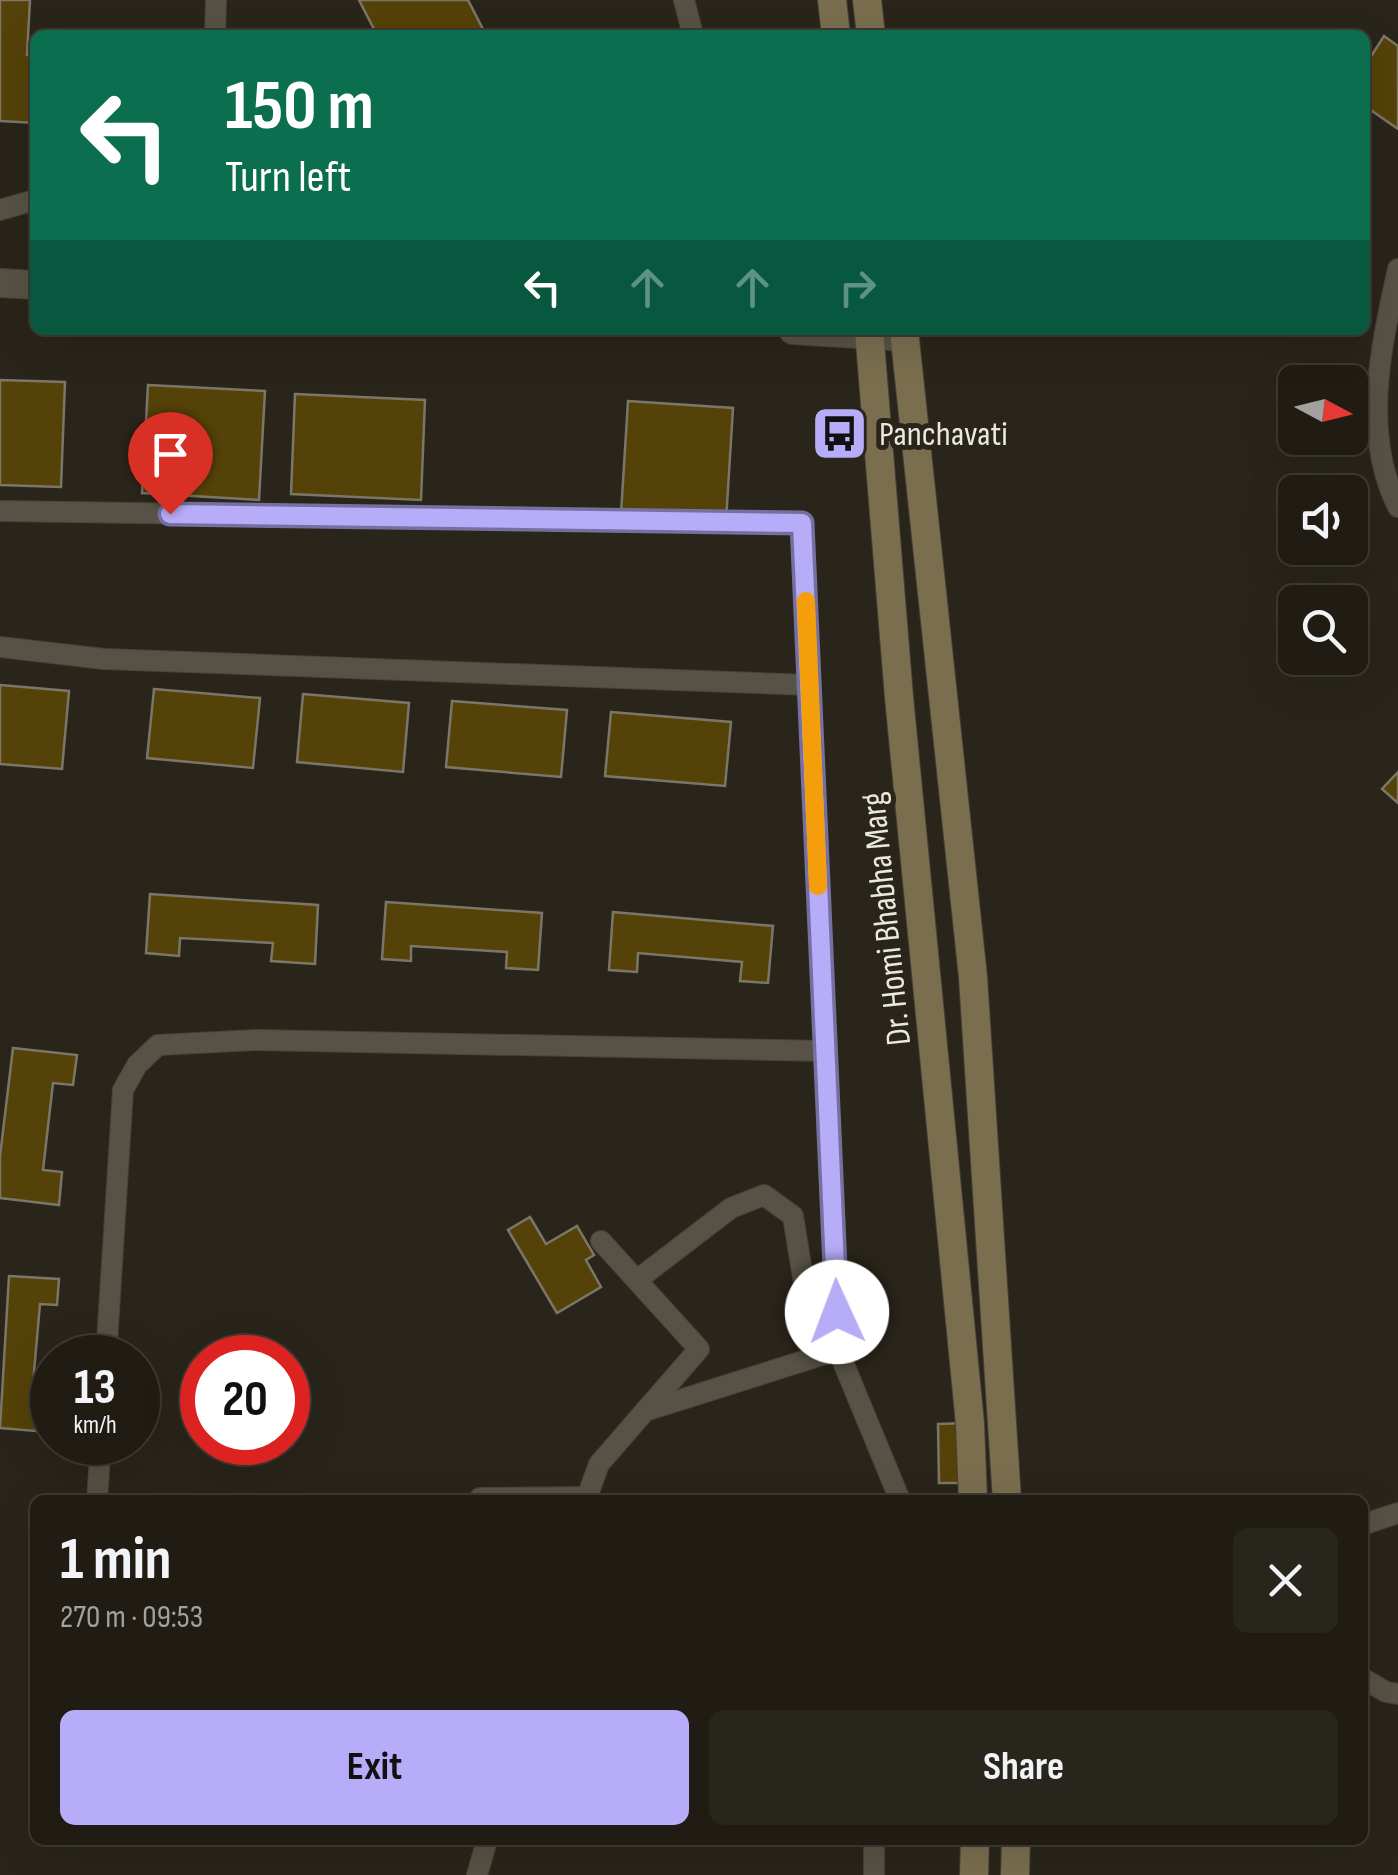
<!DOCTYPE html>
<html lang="en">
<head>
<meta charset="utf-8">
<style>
	:root { --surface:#201c14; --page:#28251d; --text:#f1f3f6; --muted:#a2a1a0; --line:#3d3a34; --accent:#b6acf8 }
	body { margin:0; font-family:"Sofia Sans Condensed",sans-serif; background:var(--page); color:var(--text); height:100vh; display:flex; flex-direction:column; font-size:38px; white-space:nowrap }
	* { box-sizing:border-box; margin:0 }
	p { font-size:32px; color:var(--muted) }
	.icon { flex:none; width:55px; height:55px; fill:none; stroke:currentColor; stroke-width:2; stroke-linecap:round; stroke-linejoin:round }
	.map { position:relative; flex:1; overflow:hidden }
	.details { position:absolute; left:30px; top:1495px; width:1338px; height:350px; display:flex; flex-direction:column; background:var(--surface); border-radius:15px; box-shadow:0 10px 40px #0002,0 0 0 2px var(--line) }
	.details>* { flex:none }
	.banner { position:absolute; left:30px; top:30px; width:1340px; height:305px; border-radius:15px; box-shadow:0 10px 40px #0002,0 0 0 2px var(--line); background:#0b6e4f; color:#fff; overflow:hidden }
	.needle { width:65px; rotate:97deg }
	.controls { position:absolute; left:1278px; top:365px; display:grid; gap:20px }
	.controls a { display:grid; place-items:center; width:90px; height:90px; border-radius:15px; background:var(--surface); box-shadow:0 10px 40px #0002,0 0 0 2px var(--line); font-size:50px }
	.speed { position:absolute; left:30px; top:1335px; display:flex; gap:20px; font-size:50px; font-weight:700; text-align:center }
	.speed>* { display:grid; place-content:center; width:130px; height:130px; border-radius:50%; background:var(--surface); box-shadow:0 10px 40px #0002,0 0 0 2px var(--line); line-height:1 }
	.speed small { font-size:25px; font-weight:400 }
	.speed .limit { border:15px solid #d22; background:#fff; color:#111 }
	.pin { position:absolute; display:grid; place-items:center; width:85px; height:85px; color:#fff; margin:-102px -42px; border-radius:50% 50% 50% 0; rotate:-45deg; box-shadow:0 0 10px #0007 }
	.pin .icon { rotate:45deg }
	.me { position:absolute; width:110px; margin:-55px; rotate:358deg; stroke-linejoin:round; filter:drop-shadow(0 0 8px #0008) }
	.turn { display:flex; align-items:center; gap:35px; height:210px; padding:0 30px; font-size:45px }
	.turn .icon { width:130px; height:130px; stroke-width:2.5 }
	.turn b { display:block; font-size:70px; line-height:85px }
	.lanes { display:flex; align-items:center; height:95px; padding:0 30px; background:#0003; justify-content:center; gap:50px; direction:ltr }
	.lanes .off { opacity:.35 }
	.round { display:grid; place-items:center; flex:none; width:105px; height:105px; border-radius:15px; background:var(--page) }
	.overview { display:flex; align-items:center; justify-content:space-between; height:170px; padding:0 30px }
	h1 { font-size:60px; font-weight:700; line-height:75px }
	.cta { display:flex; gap:20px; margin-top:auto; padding:20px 30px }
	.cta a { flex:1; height:115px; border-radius:15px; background:var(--accent); color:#111; font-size:40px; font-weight:700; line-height:115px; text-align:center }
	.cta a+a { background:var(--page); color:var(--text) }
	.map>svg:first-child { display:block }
	.building { fill:#544208; stroke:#7b7668; stroke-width:2.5 }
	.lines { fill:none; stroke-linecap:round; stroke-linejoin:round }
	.service-casing { stroke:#464239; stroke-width:22 }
	.minor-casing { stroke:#464239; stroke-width:30 }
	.secondary-casing { stroke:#464239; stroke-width:30 }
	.service { stroke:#575245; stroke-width:20 }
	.minor { stroke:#575245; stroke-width:28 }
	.secondary { stroke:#7a6e4f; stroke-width:28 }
	.route-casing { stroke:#7670a1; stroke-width:25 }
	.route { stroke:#b6acf8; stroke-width:18 }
	.slow { stroke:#f59e0b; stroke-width:18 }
	.labels { text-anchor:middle; stroke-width:10; stroke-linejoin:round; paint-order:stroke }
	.poi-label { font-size:35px; fill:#ebe8e0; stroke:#2a251a; text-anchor:start }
	.street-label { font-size:35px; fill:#ebe8e0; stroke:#2a251a }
</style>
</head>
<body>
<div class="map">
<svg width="1398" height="1875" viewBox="0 0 1398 1875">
	<rect width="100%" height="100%" fill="#2a251a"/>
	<!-- building -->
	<g class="building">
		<polygon points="0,0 30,0 27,55 35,55 35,123 0,121"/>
		<polygon points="359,0 468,0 486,35 377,35"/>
		<polygon points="1384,36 1398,46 1398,129 1365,106 1365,54 1370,58"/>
		<polygon points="0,380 65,382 61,487 0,485"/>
		<polygon points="148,385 265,391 259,500 142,493"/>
		<polygon points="295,394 425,400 421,500 291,494"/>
		<polygon points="628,401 733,408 726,521 621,514"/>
		<polygon points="0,685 69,691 62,769 0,764"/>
		<polygon points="154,689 260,698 253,768 147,758"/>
		<polygon points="303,694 409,703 403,772 297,762"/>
		<polygon points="452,701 567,710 561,777 446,767"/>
		<polygon points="611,712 731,722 725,786 605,776"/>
		<polygon points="1398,772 1398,803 1382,789"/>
		<polygon points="150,894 318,905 315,964 271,961 273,943 180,938 179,956 146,953"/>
		<polygon points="386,902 542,913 538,970 506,968 507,952 411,946 411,961 382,959"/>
		<polygon points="613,912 773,926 768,983 740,981 742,962 638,953 637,972 609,970"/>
		<polygon points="13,1048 77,1055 73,1085 53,1083 43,1170 62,1172 59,1205 0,1198 0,1156"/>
		<polygon points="530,1217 546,1244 577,1226 594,1255 586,1260 601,1287 557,1313 508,1230"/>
		<polygon points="9,1276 59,1279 57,1305 40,1304 32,1395 50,1397 47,1432 0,1428"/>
		<polygon points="967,1423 969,1483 939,1483 938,1424"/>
	</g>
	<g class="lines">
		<defs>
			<g id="service">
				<polyline points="684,0 693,35"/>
				<polyline points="215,35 216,0"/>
				<polyline points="0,210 35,200"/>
				<path d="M 1398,269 C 1381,346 1361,434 1398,507"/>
				<polyline points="0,511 802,523 838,1350 900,1500"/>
				<polyline points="0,647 104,659 810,685"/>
				<polyline points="637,1280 731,1208 764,1195 793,1216 811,1327"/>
				<polyline points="106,1358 123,1090 137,1065 158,1045 256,1040 826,1051"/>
				<polyline points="645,1411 838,1350"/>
				<polyline points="480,1498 587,1497"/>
				<polyline points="97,1500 101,1442"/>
				<polyline points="586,1500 599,1464 699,1349 601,1241"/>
				<polyline points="1362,1525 1398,1513"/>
				<polyline points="1362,1678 1386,1692 1398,1694"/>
				<polyline points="874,1840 874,1875"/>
				<polyline points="477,1875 487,1840"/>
			</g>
			<g id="minor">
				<polyline points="0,283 35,285"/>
				<polyline points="793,330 905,337"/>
			</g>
			<g id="secondary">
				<polyline points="832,0 836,35"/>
				<polyline points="867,0 871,35"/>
				<polyline points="869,330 899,697 970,1424 973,1500"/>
				<polyline points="904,330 973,977 1007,1500"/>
				<polyline points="974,1875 975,1840"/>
				<polyline points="1015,1875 1016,1840"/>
			</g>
		</defs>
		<!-- service casing -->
		<use href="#service" class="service-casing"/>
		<!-- minor casing -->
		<use href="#minor" class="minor-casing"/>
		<!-- secondary casing -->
		<use href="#secondary" class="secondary-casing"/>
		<!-- service -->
		<use href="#service" class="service"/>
		<!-- minor -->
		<use href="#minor" class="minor"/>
		<!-- secondary -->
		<use href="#secondary" class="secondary"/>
	</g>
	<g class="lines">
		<defs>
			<polyline id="route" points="170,514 802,523 837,1312"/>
		</defs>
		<!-- route casing -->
		<use href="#route" class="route-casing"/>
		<!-- route -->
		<use href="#route" class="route"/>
		<!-- slow -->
		<polyline class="slow" points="806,601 818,886"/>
	</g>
	<!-- icons -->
	<defs>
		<symbol id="bus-square" viewBox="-11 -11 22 22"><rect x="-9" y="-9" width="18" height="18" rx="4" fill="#b6acf8" stroke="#2a251a"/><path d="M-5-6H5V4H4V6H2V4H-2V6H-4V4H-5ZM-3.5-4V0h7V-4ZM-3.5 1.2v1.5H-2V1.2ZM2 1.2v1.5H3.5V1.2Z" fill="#111"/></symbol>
	</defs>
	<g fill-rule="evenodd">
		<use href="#bus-square" x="808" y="402" width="63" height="63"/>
	</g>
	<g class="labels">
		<!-- poi labels -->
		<g class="poi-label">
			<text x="879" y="445">Panchavati</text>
		</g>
		<!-- street labels -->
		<g class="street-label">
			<text transform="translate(885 919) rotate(-96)" y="12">Dr. Homi Bhabha Marg</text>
		</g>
	</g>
</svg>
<div class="controls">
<a><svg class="needle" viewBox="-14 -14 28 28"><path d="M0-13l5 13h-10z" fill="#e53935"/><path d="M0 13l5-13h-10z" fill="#a2a1a0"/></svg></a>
<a><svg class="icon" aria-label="sound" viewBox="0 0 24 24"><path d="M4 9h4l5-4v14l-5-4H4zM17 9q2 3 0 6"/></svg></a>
<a><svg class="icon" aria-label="search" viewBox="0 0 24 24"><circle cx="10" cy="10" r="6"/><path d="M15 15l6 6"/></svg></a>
</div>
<div class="speed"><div>13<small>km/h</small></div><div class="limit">20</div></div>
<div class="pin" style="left:170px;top:514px;background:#d93025"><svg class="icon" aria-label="arrive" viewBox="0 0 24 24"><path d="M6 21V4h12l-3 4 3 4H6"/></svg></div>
<svg class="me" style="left:837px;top:1312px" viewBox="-20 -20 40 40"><circle r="19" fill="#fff"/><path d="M0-13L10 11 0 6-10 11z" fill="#b6acf8"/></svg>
<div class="banner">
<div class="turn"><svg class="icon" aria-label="left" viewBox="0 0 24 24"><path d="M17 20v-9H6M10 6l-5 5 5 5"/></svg><div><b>150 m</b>Turn left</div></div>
<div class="lanes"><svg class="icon" aria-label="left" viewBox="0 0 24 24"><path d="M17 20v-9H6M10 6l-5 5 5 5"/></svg><svg class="icon off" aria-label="ahead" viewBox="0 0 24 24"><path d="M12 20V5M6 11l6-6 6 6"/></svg><svg class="icon off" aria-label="ahead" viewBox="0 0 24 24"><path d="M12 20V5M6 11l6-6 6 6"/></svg><svg class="icon off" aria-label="right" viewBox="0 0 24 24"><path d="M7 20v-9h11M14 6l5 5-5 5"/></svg></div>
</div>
<section class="details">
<div class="overview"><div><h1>1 min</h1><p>270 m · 09:53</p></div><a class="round"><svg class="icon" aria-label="close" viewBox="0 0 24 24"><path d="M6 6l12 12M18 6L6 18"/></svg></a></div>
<div class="cta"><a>Exit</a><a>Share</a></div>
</section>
</div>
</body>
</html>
